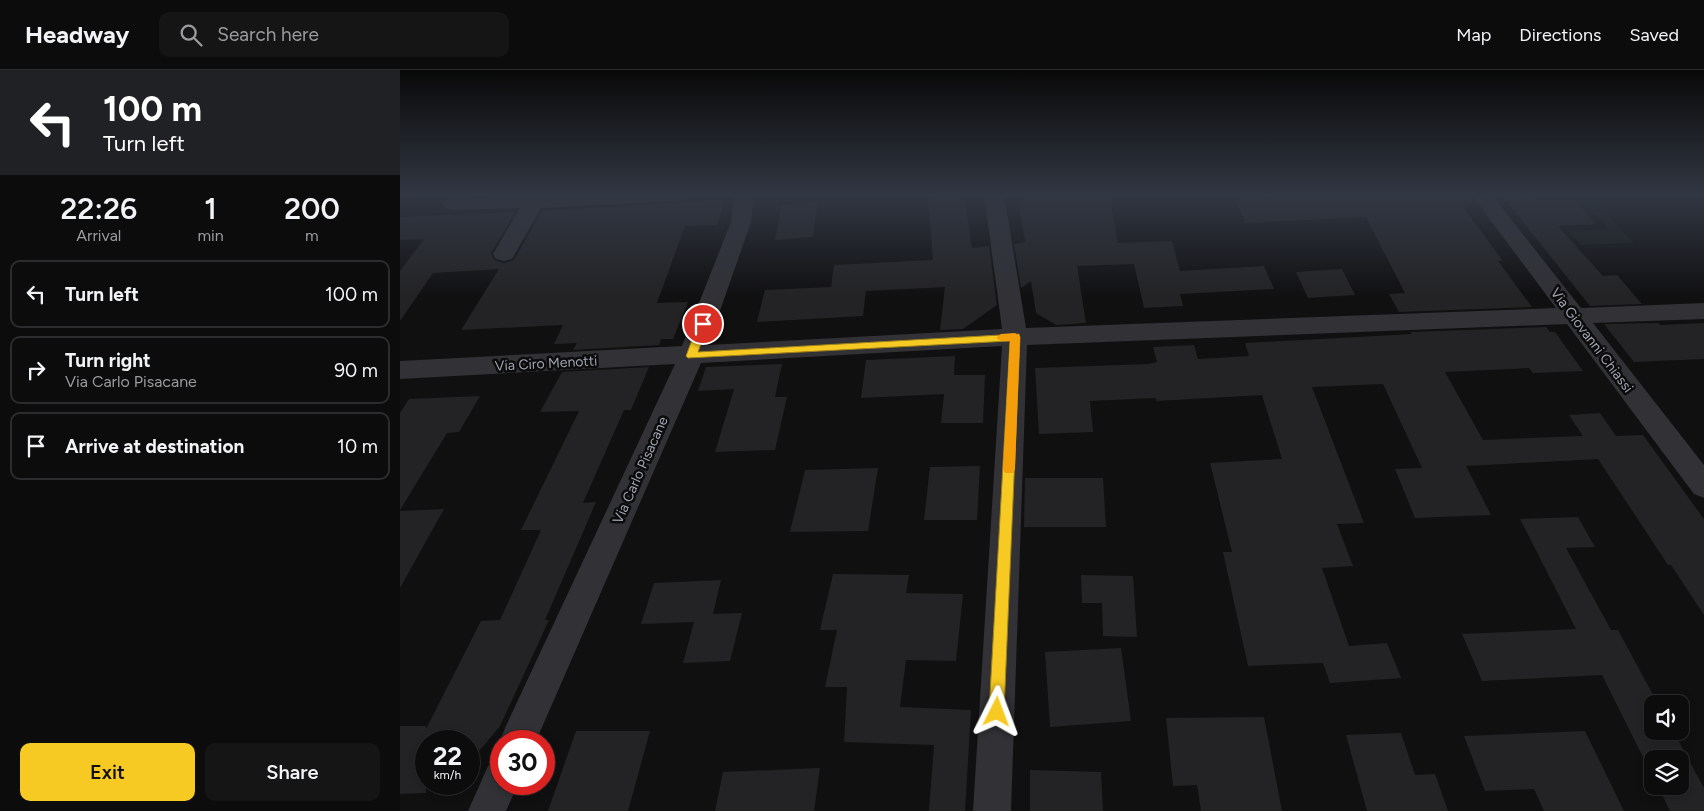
<!DOCTYPE html>
<html lang="en">
<head>
<meta charset="utf-8">
<style>
	:root { --surface:#0c0c0d; --page:#151516; --text:#f1f3f6; --muted:#9a9b9d; --line:#2c2c2e; --accent:#f6ca23 }
	body { margin:0; font-family:Figtree,sans-serif; background:var(--page); color:var(--text); height:100vh; display:flex; flex-direction:column; font-size:19px; white-space:nowrap }
	* { box-sizing:border-box; margin:0 }
	p { font-size:16px; color:var(--muted) }
	.icon { flex:none; width:28px; height:28px; fill:none; stroke:currentColor; stroke-width:2; stroke-linecap:round; stroke-linejoin:round }
	.map { position:relative; flex:1; overflow:hidden }
	.panel { display:flex; flex-direction:column; background:var(--surface); width:400px }
	.panel>* { flex:none }
	.guide { background:#202124; color:#fff; overflow:hidden }
	.tools { position:absolute; left:1244px; top:625px; display:grid; gap:10px }
	.tools a { display:grid; place-items:center; width:45px; height:45px; border-radius:10px; background:var(--surface); box-shadow:0 2px 8px #0003,0 0 0 1px var(--line); font-size:25px }
	.speed { position:absolute; left:15px; top:660px; display:flex; gap:10px; font-size:25px; font-weight:700; text-align:center }
	.speed>* { display:grid; place-content:center; width:65px; height:65px; border-radius:50%; background:var(--surface); box-shadow:0 2px 8px #0003,0 0 0 1px var(--line); line-height:1 }
	.speed small { font-size:12px; font-weight:400 }
	.speed .limit { border:8px solid #d22; background:#fff; color:#111 }
	.pin { position:absolute; display:grid; place-items:center; width:42px; height:42px; color:#fff; margin:-21px; border:2px solid #fff; border-radius:50%; box-shadow:0 1px 5px #0007 }
	.me { position:absolute; width:55px; margin:-28px; rotate:3deg; stroke-linejoin:round; filter:drop-shadow(0 0 4px #0008) }
	.turn { display:flex; align-items:center; gap:18px; height:105px; padding:0 20px; font-size:22px }
	.turn .icon { width:65px; height:65px; stroke-width:2.5 }
	.turn b { display:block; font-size:35px; line-height:42px }
	.eta { display:flex; justify-content:space-evenly; align-items:center; height:85px; text-align:center }
	.eta b { font-size:30px; font-weight:600; line-height:35px }
	.cta { display:flex; gap:10px; margin-top:auto; padding:10px 20px }
	.cta a { flex:1; height:58px; border-radius:10px; background:var(--accent); color:#111; font-size:20px; font-weight:600; line-height:58px; text-align:center }
	.cta a+a { background:var(--page); color:var(--text) }
	ul { padding:0; list-style:none }
	li { display:flex; align-items:center; gap:15px; height:68px; margin:0 10px 8px; padding:0 10px; border:2px solid var(--line); border-radius:10px }
	li div { flex:1 }
	li b { display:block; font-size:19px }
	li em { font-style:normal }
	header { display:flex; align-items:center; gap:30px; box-sizing:border-box; height:70px; padding:0 25px; background:var(--surface); border-bottom:1px solid var(--line) }
	header strong { font-size:24px }
	nav { display:flex; gap:28px; margin-inline-start:auto; font-size:18px }
	.search { width:350px; height:45px; background:var(--page); display:flex; align-items:center; gap:12px; box-sizing:border-box; padding:0 18px; border-radius:10px; color:var(--muted); font-size:19px }
	main { display:flex; flex:1; min-height:0 }
	.map>svg:first-child { display:block }
	.green { fill:#161c18 }
	.building { fill:#232325 }
	.lines { fill:none; stroke-linecap:round; stroke-linejoin:round }
	.minor { fill:#313136; fill-rule:evenodd }
	.route { fill:#f6ca23; stroke:#a08317 }
	.slow { fill:#f59e0b }
	.labels { text-anchor:middle; stroke-width:5; stroke-linejoin:round; paint-order:stroke }
	.street-label { font-size:14px; fill:#a0a4b2; stroke:#0b0b0c }
</style>
</head>
<body>
<header>
<strong>Headway</strong>
<div class="search"><svg class="icon" aria-label="search" viewBox="0 0 24 24"><circle cx="10" cy="10" r="6"/><path d="M15 15l6 6"/></svg>Search here</div>
<nav><a>Map</a><a>Directions</a><a>Saved</a></nav>
</header>
<main>
<section class="panel">
<div class="guide">
<div class="turn"><svg class="icon" aria-label="left" viewBox="0 0 24 24"><path d="M17 20v-9H6M10 6l-5 5 5 5"/></svg><div><b>100 m</b>Turn left</div></div>
</div>
<div class="eta">
<div><b>22:26</b><p>Arrival</p></div>
<div><b>1</b><p>min</p></div>
<div><b>200</b><p>m</p></div>
</div>
<ul>
<li><svg class="icon" aria-label="left" viewBox="0 0 24 24"><path d="M17 20v-9H6M10 6l-5 5 5 5"/></svg><div><b>Turn left</b></div><em>100 m</em></li>
<li><svg class="icon" aria-label="right" viewBox="0 0 24 24"><path d="M7 20v-9h11M14 6l5 5-5 5"/></svg><div><b>Turn right</b><p>Via Carlo Pisacane</p></div><em>90 m</em></li>
<li><svg class="icon" aria-label="arrive" viewBox="0 0 24 24"><path d="M6 21V4h12l-3 4 3 4H6"/></svg><div><b>Arrive at destination</b></div><em>10 m</em></li>
</ul>
<div class="cta"><a>Exit</a><a>Share</a></div>
</section>
<div class="map">
<svg width="1304" height="741" viewBox="0 0 1304 741">
	<rect width="100%" height="100%" fill="#101011"/>
	<!-- green -->
	<polygon class="green" points="1177,124 1188,124 1234,173 1181,175 1168,161 1209,159"/>
	<!-- building -->
	<g class="building">
		<polygon points="617,124 709,124 718,173 772,171 780,201 864,196 874,219 780,224 783,236 744,238 734,194 677,196 686,253 656,255 636,243 631,211 621,218 614,174 625,172"/>
		<polygon points="833,124 1069,124 1074,131 1064,138 1103,191 1098,191 1132,237 999,242 989,224 1005,223 966,147 845,153"/>
		<polygon points="1101,124 1135,124 1142,130 1174,129 1196,154 1158,156 1203,206 1217,205 1242,234 1190,236"/>
		<polygon points="564,125 572,178 589,176 597,235 563,259 540,260 545,217 466,221 463,246 357,252 365,220 431,217 434,195 533,190 528,128"/>
		<polygon points="325,130 317,155 285,156 257,233 288,232 273,269 261,269 259,275 173,280 177,273 154,274 163,255 61,260 99,199 33,203 0,251 0,201 24,169 0,170 0,147 116,142 91,183 94,190 104,193 114,190 142,141"/>
		<polygon points="418,132 413,167 375,170 382,135"/>
		<polygon points="942,199 955,225 908,228 896,202"/>
		<polygon points="1259,253 1260,255 1304,253 1304,289 1234,292 1204,254"/>
		<polygon points="1146,257 1150,262 1155,262 1183,301 1133,303 1129,298 1045,302 1083,370 1183,366 1169,345 1200,343 1216,366 1243,365 1304,449 1304,545 1271,495 1268,495 1198,389 1066,396 1091,445 1015,448 995,399 1022,398 983,314 912,317 964,453 937,454 953,496 922,498 949,576 987,573 1001,608 930,613 923,593 848,596 823,482 832,482 810,393 882,389 862,325 756,331 756,328 690,331 693,362 639,364 635,298 748,294 757,292 753,277 794,275 798,289 849,286 845,273 1012,264 1011,262"/>
		<polygon points="555,286 554,305 585,305 583,353 541,353 544,324 461,328 466,290"/>
		<polygon points="382,294 375,327 387,327 375,380 315,382 334,319 298,321 306,297"/>
		<polygon points="249,297 231,340 224,340 183,433 196,432 145,550 149,550 100,656 69,693 69,671 26,671 26,723 0,724 0,656 26,656 26,659 81,551 100,550 141,460 121,460 179,341 140,342 162,302"/>
		<polygon points="80,326 59,362 47,363 0,440 0,343 9,329"/>
		<polygon points="580,396 577,450 524,450 530,397"/>
		<polygon points="478,398 468,461 390,462 405,400"/>
		<polygon points="625,408 703,408 706,457 624,457"/>
		<polygon points="44,439 0,518 0,441"/>
		<polygon points="1178,447 1195,477 1166,478 1211,560 1218,560 1258,634 1252,634 1252,661 1273,661 1304,718 1304,741 1270,741 1258,716 1280,716 1280,689 1252,689 1252,705 1202,605 1082,611 1062,564 1176,559 1120,449"/>
		<polygon points="433,504 509,505 506,523 563,524 556,591 506,590 500,637 571,640 565,741 529,741 534,675 444,672 447,617 425,617 437,560 420,560"/>
		<polygon points="681,505 733,506 737,567 703,566 702,533 682,533"/>
		<polygon points="321,510 313,544 342,543 330,591 283,593 294,552 241,554 254,513"/>
		<polygon points="721,578 731,651 650,657 645,582"/>
		<polygon points="864,647 882,741 801,741 797,715 773,716 766,648"/>
		<polygon points="176,661 250,661 228,741 148,741"/>
		<polygon points="1185,661 1224,741 1144,741 1134,719 1085,721 1064,666"/>
		<polygon points="1001,663 1015,705 1035,704 1048,741 967,741 946,665"/>
		<polygon points="420,698 414,741 315,741 323,702"/>
		<polygon points="630,700 701,702 703,741 630,741"/>
	</g>
	<g class="lines">
		<!-- minor -->
		<g class="minor">
			<polygon points="49,124 69,124 67,128 175,124 296,124 293,128 286,130 141,138 112,189 104,191 96,189 93,184 120,138 53,140 46,138 43,134"/>
			<polygon points="334,124 354,124 351,152 308,275 602,259 584,124 604,124 626,258 1156,238 1071,124 1091,124 1181,238 1304,233 1304,249 1193,253 1304,395 1304,428 1294,424 1167,254 627,275 611,741 573,741 602,276 301,293 136,671 101,671 101,675 100,671 105,658 275,294 0,309 0,291 282,276 331,152"/>
			<polygon points="101,690 101,714 118,714 106,741 68,741 88,696"/>
		</g>
	</g>
	<!-- sky -->
	<linearGradient id="sky" x2="0" y2="1"><stop stop-color="#090909"/><stop offset="0.55" stop-color="#313743"/><stop offset="1" stop-color="#313743" stop-opacity="0"/></linearGradient>
	<rect width="1304" height="227" fill="url(#sky)"/>
	<!-- route -->
	<polygon class="route" points="303,251 308,254 298,282 619,264 620,267 604,642 602,647 597,650 592,647 589,642 610,271 288,288 286,286 298,254"/>
	<!-- slow -->
	<polygon class="slow" points="615,263 620,267 615,399 613,403 605,403 603,399 610,271 601,271 596,268 601,264"/>
	<g class="labels">
		<!-- street labels -->
		<g class="street-label">
			<text transform="translate(1192 270) rotate(53)" y="5">Via Giovanni Chiassi</text>
			<text transform="translate(146 293) rotate(-3)" y="5">Via Ciro Menotti</text>
			<text transform="translate(240 400) rotate(-66)" y="5">Via Carlo Pisacane</text>
		</g>
	</g>
</svg>
<div class="tools">
<a><svg class="icon" aria-label="sound" viewBox="0 0 24 24"><path d="M4 9h4l5-4v14l-5-4H4zM17 9q2 3 0 6"/></svg></a>
<a><svg class="icon" aria-label="layers" viewBox="0 0 24 24"><path d="M12 4l9 5-9 5-9-5zM3 14l9 5 9-5"/></svg></a>
</div>
<div class="speed"><div>22<small>km/h</small></div><div class="limit">30</div></div>
<div class="pin" style="left:303px;top:254px;background:#d93025"><svg class="icon" aria-label="arrive" viewBox="0 0 24 24"><path d="M6 21V4h12l-3 4 3 4H6"/></svg></div>
<svg class="me" style="left:597px;top:642px" viewBox="-20 -20 40 40"><path d="M0-17L14 15 0 8-14 15z" fill="#f6ca23" stroke="#fff" stroke-width="4"/></svg>
</div>
</main>
</body>
</html>
